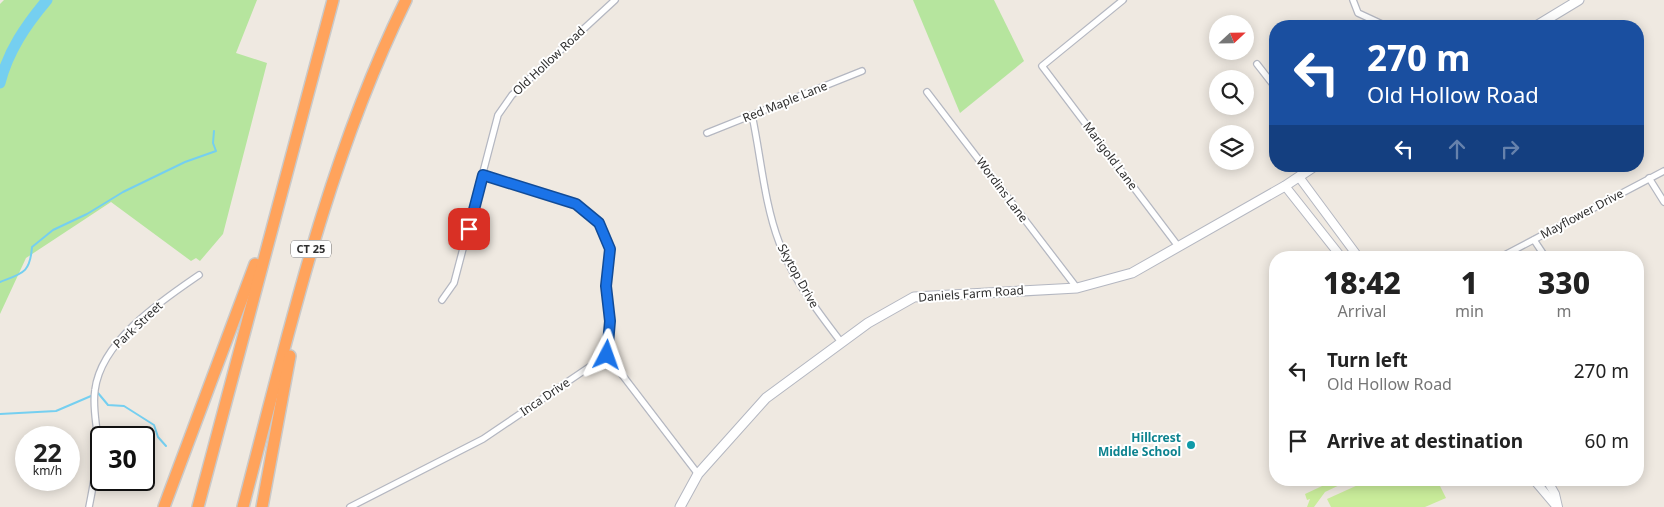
<!DOCTYPE html>
<html lang="en">
<head>
<meta charset="utf-8">
<style>
	:root { --surface:#fff; --page:#f6f6f6; --text:#222; --muted:#767676 }
	body { margin:0; font-family:"Noto Sans",sans-serif; background:var(--page); color:var(--text); height:100vh; display:flex; flex-direction:column; font-size:19px; white-space:nowrap }
	* { box-sizing:border-box; margin:0 }
	p { font-size:16px; color:var(--muted) }
	.icon { flex:none; width:28px; height:28px; fill:none; stroke:currentColor; stroke-width:2; stroke-linecap:round; stroke-linejoin:round }
	.map { position:relative; flex:1; overflow:hidden }
	.side { position:absolute; left:1269px; top:251px; width:375px; height:235px; display:flex; flex-direction:column; background:var(--surface); border-radius:20px; box-shadow:0 2px 12px #0003 }
	.side>* { flex:none }
	.hud { position:absolute; left:1269px; top:20px; width:375px; height:152px; border-radius:20px; box-shadow:0 2px 12px #0003; background:#1a4fa0; color:#fff; overflow:hidden }
	.needle { width:32px; rotate:68deg }
	.buttons { position:absolute; left:1209px; top:15px; display:grid; gap:10px }
	.buttons a { display:grid; place-items:center; width:45px; height:45px; border-radius:50%; background:var(--surface); box-shadow:0 2px 12px #0003; font-size:25px }
	.speed { position:absolute; left:15px; top:426px; display:flex; gap:10px; font-size:25px; font-weight:700; text-align:center }
	.speed>* { display:grid; place-content:center; width:65px; height:65px; border-radius:50%; background:var(--surface); box-shadow:0 2px 12px #0003; line-height:1 }
	.speed small { font-size:12px; font-weight:400 }
	.speed .limit { border:2px solid #111; border-radius:8px; background:#fff; color:#111 }
	.pin { position:absolute; display:grid; place-items:center; width:42px; height:42px; color:#fff; margin:-21px; border-radius:10px; box-shadow:0 2px 8px #0006 }
	.me { position:absolute; width:55px; margin:-28px; rotate:4deg; stroke-linejoin:round; filter:drop-shadow(0 0 4px #0008) }
	.turn { display:flex; align-items:center; gap:18px; height:105px; padding:0 15px; font-size:22px }
	.turn .icon { width:65px; height:65px; stroke-width:2.5 }
	.turn b { display:block; font-size:35px; line-height:42px }
	.lanes { display:flex; align-items:center; height:48px; padding:0 15px; background:#0003; justify-content:center; gap:25px; direction:ltr }
	.lanes .off { opacity:.35 }
	.eta { display:flex; justify-content:space-evenly; align-items:center; height:85px; text-align:center }
	.eta b { font-size:30px; font-weight:800; line-height:35px }
	ul { padding:0; list-style:none }
	li { display:flex; align-items:center; gap:15px; height:70px; padding:0 15px }
	li div { flex:1 }
	li b { display:block; font-size:19px }
	li em { font-style:normal }
	.map>svg:first-child { display:block }
	.green { fill:#b6e59e }
	.pitch { fill:#c9ec9a }
	.lines { fill:none; stroke-linecap:round; stroke-linejoin:round }
	.stream { stroke:#75cff0; stroke-width:2 }
	.river { stroke:#75cff0; stroke-width:11 }
	.minor-casing { stroke:#b4b7c1; stroke-width:8 }
	.tertiary-casing { stroke:#b4b7c1; stroke-width:10 }
	.secondary-casing { stroke:#b4b7c1; stroke-width:11 }
	.motorway-casing { stroke:#c9c9c9; stroke-width:14 }
	.minor { stroke:#fff; stroke-width:5.5 }
	.tertiary { stroke:#fff; stroke-width:8 }
	.secondary { stroke:#fff; stroke-width:9 }
	.motorway { stroke:#ffa35c; stroke-width:11 }
	.route-casing { stroke:#114b97; stroke-width:12 }
	.route { stroke:#1a73e8; stroke-width:9 }
	.culture-dot { fill:#0f9aa8; stroke:#fff; stroke-width:2 }
	.labels { text-anchor:middle; stroke-width:4; stroke-linejoin:round; paint-order:stroke }
	.shield { fill:#fff; stroke:#6d6d6d; stroke-width:1 }
	.shield-label { font-size:11px; font-weight:bold; fill:#2e2e2e }
	.street-label { font-size:12px; fill:#2e2e2e; stroke:#fff }
	.culture-label { font-size:12px; font-weight:bold; fill:#0d838f; stroke:#fff; text-anchor:end }
</style>
</head>
<body>
<div class="map">
<svg width="1664" height="507" viewBox="0 0 1664 507">
	<rect width="100%" height="100%" fill="#efe9e1"/>
	<!-- green -->
	<g class="green">
		<polygon points="4,0 257,0 236,53 267,63 223,234 200,261 196,258 191,261 111,202 26,258 0,314 0,4"/>
		<polygon points="913,0 994,0 1024,61 960,113"/>
	</g>
	<!-- pitch -->
	<g class="pitch">
		<polygon points="1335,480 1350,480 1325,492 1314,507 1307,507 1310,499 1307,500 1305,494"/>
		<polygon points="1369,480 1437,480 1446,498 1425,507 1331,507 1327,499"/>
	</g>
	<g class="lines">
		<!-- stream -->
		<g class="stream">
			<path d="M 0,282 C 23,273 30,273 32,247 L 53,230 L 87,214 L 123,192 L 185,162 L 216,151 L 213,143 L 214,131"/>
			<polyline points="0,414 56,411 98,393 108,405 124,406 154,425 158,437 166,446"/>
		</g>
		<!-- river -->
		<path class="river" d="M 0,83 C 8,51 26,25 47,0"/>
		<defs>
			<g id="minor">
				<polyline points="1123,0 1042,66 1178,246"/>
				<polyline points="1353,0 1358,13 1386,26"/>
				<polyline points="1257,64 1275,87"/>
				<polyline points="927,92 1077,288"/>
				<path d="M 752,115 C 761,157 764,202 779,242 C 792,278 818,312 841,342"/>
				<polyline points="707,133 862,71"/>
				<polyline points="483,175 575,204 599,223 610,249 606,286 610,321 607,355"/>
				<polyline points="1649,178 1664,202"/>
				<polyline points="1534,240 1546,258"/>
				<polyline points="1499,258 1664,171"/>
				<polyline points="442,300 454,283 498,115 512,95 615,0"/>
				<polyline points="607,355 698,474"/>
				<polyline points="1638,387 1639,389"/>
				<path d="M 89,507 C 93,487 97,467 98,447 C 98,428 92,409 95,390 C 101,341 161,301 199,275"/>
				<polyline points="350,507 483,439 607,355"/>
			</g>
			<g id="tertiary">
				<polyline points="1299,177 1359,258"/>
				<polyline points="1285,186 1342,258"/>
				<polyline points="1534,480 1557,507"/>
				<polyline points="1547,480 1555,494 1558,507"/>
			</g>
			<g id="secondary">
				<polyline points="1536,26 1579,0"/>
				<polyline points="680,507 698,474 766,398 868,323 914,297 1077,288 1132,273 1285,186 1315,166"/>
			</g>
			<g id="motorway">
				<polyline points="164,507 255,264"/>
				<polyline points="198,507 333,0"/>
				<path d="M 243,507 C 288,335 327,161 406,0"/>
				<polyline points="262,507 290,356"/>
			</g>
		</defs>
		<!-- minor casing -->
		<use href="#minor" class="minor-casing"/>
		<!-- tertiary casing -->
		<use href="#tertiary" class="tertiary-casing"/>
		<!-- secondary casing -->
		<use href="#secondary" class="secondary-casing"/>
		<!-- motorway casing -->
		<use href="#motorway" class="motorway-casing"/>
		<!-- minor -->
		<use href="#minor" class="minor"/>
		<!-- tertiary -->
		<use href="#tertiary" class="tertiary"/>
		<!-- secondary -->
		<use href="#secondary" class="secondary"/>
		<!-- motorway -->
		<use href="#motorway" class="motorway"/>
	</g>
	<g class="lines">
		<defs>
			<polyline id="route" points="469,229 483,175 576,204 599,223 610,249 606,286 610,321 607,355"/>
		</defs>
		<!-- route casing -->
		<use href="#route" class="route-casing"/>
		<!-- route -->
		<use href="#route" class="route"/>
	</g>
	<!-- markers -->
	<circle class="culture-dot" cx="1191" cy="445" r="5"/>
	<g class="labels">
		<!-- shield labels -->
		<rect class="shield" x="291" y="240.5" width="40" height="17" rx="4"/>
		<g class="shield-label">
			<text x="311" y="253">CT 25</text>
		</g>
		<!-- street labels -->
		<g class="street-label">
			<text transform="translate(549 61) rotate(-43)" y="4">Old Hollow Road</text>
			<text transform="translate(785 102) rotate(-22)" y="4">Red Maple Lane</text>
			<text transform="translate(1110 156) rotate(53)" y="4">Marigold Lane</text>
			<text transform="translate(1002 190) rotate(53)" y="4">Wordins Lane</text>
			<text transform="translate(1582 214) rotate(-28)" y="4">Mayflower Drive</text>
			<text transform="translate(798 276) rotate(61)" y="4">Skytop Drive</text>
			<text transform="translate(971 294) rotate(-4)" y="4">Daniels Farm Road</text>
			<text transform="translate(138 325) rotate(-43)" y="4">Park Street</text>
			<text transform="translate(545 397) rotate(-34)" y="4">Inca Drive</text>
		</g>
		<!-- culture labels -->
		<g class="culture-label">
			<text x="1181" y="442">Hillcrest<tspan x="1181" dy="14">Middle School</tspan></text>
		</g>
	</g>
</svg>
<div class="buttons">
<a><svg class="needle" viewBox="-14 -14 28 28"><path d="M0-13l5 13h-10z" fill="#e53935"/><path d="M0 13l5-13h-10z" fill="#767676"/></svg></a>
<a><svg class="icon" aria-label="search" viewBox="0 0 24 24"><circle cx="10" cy="10" r="6"/><path d="M15 15l6 6"/></svg></a>
<a><svg class="icon" aria-label="layers" viewBox="0 0 24 24"><path d="M12 4l9 5-9 5-9-5zM3 14l9 5 9-5"/></svg></a>
</div>
<div class="speed"><div>22<small>km/h</small></div><div class="limit">30</div></div>
<div class="pin" style="left:469px;top:229px;background:#d93025"><svg class="icon" aria-label="arrive" viewBox="0 0 24 24"><path d="M6 21V4h12l-3 4 3 4H6"/></svg></div>
<svg class="me" style="left:607px;top:355px" viewBox="-20 -20 40 40"><path d="M0-17L14 15 0 8-14 15z" fill="#1a73e8" stroke="#fff" stroke-width="4"/></svg>
<div class="hud">
<div class="turn"><svg class="icon" aria-label="left" viewBox="0 0 24 24"><path d="M17 20v-9H6M10 6l-5 5 5 5"/></svg><div><b>270 m</b>Old Hollow Road</div></div>
<div class="lanes"><svg class="icon" aria-label="left" viewBox="0 0 24 24"><path d="M17 20v-9H6M10 6l-5 5 5 5"/></svg><svg class="icon off" aria-label="ahead" viewBox="0 0 24 24"><path d="M12 20V5M6 11l6-6 6 6"/></svg><svg class="icon off" aria-label="right" viewBox="0 0 24 24"><path d="M7 20v-9h11M14 6l5 5-5 5"/></svg></div>
</div>
<section class="side">
<div class="eta">
<div><b>18:42</b><p>Arrival</p></div>
<div><b>1</b><p>min</p></div>
<div><b>330</b><p>m</p></div>
</div>
<ul>
<li><svg class="icon" aria-label="left" viewBox="0 0 24 24"><path d="M17 20v-9H6M10 6l-5 5 5 5"/></svg><div><b>Turn left</b><p>Old Hollow Road</p></div><em>270 m</em></li>
<li><svg class="icon" aria-label="arrive" viewBox="0 0 24 24"><path d="M6 21V4h12l-3 4 3 4H6"/></svg><div><b>Arrive at destination</b></div><em>60 m</em></li>
</ul>
</section>
</div>
</body>
</html>
